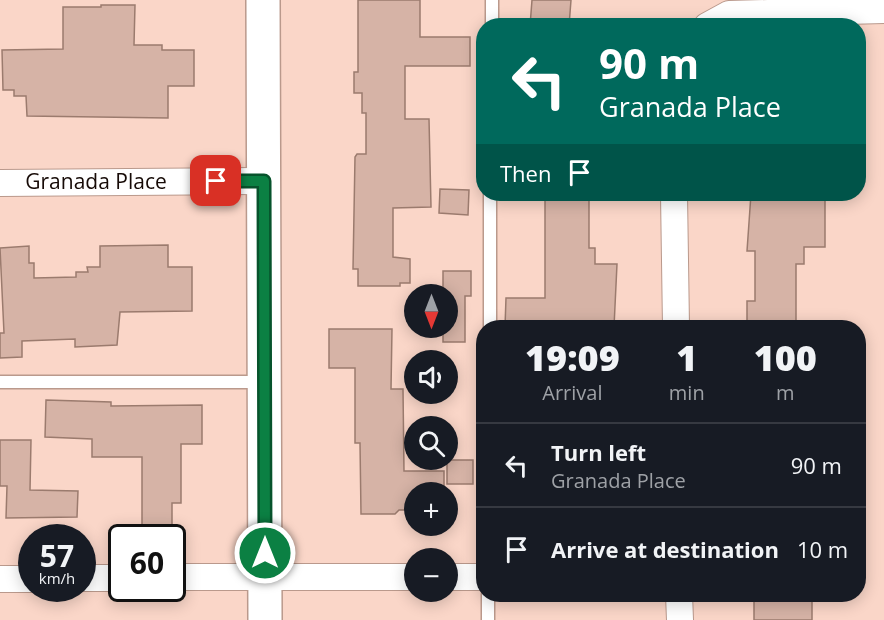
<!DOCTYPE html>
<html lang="en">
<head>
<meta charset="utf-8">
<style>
	:root { --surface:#171b24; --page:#20242c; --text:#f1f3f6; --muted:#9ea1a6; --line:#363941 }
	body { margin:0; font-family:"Open Sans",sans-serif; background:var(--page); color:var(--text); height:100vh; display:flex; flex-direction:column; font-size:22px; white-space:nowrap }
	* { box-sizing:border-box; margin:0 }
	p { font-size:20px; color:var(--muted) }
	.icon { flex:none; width:33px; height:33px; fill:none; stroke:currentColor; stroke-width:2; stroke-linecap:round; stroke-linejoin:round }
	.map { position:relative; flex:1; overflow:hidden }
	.side { position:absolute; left:476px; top:320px; width:390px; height:282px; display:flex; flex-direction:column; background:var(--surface); border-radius:24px; box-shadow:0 3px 15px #0003 }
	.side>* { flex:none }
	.top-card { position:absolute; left:476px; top:18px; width:390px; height:183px; border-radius:24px; box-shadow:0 3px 15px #0003; background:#00695c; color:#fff; overflow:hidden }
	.needle { width:39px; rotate:180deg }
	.fabs { position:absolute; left:404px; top:284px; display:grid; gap:12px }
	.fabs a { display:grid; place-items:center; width:54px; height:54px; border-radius:50%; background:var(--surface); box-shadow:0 3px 15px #0003; font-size:30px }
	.speed { position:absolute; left:18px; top:524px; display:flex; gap:12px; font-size:30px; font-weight:700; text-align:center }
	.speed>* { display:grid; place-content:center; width:78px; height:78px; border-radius:50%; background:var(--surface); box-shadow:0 3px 15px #0003; line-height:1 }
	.speed small { font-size:15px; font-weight:400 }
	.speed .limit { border:3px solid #111; border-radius:9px; background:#fff; color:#111 }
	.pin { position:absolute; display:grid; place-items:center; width:51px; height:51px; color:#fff; margin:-26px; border-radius:12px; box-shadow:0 3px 9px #0006 }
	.me { position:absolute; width:66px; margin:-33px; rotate:0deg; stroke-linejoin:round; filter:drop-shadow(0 0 4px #0008) }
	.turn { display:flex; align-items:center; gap:21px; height:126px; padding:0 24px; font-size:27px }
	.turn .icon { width:78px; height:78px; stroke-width:2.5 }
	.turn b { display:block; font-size:42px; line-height:51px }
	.then { display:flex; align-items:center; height:57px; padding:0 24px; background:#0003; gap:12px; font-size:22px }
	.eta { display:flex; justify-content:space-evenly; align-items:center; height:102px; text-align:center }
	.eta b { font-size:36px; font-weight:800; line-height:42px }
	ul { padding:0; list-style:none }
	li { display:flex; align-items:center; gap:18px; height:84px; padding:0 24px; border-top:2px solid var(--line) }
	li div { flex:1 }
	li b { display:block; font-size:22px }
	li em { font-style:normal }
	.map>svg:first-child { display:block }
	.building { fill:#d6b3a6; stroke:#9b7b6e; stroke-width:1.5 }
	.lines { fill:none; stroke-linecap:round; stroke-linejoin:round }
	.service-casing { stroke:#ba998c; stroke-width:15 }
	.minor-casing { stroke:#ba998c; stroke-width:28 }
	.primary-casing { stroke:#ba998c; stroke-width:36 }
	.service { stroke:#fff; stroke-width:12 }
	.minor { stroke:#fff; stroke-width:26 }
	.primary { stroke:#fff; stroke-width:33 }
	.route-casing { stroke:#07532c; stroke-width:15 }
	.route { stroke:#0b8043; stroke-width:10 }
	.labels { text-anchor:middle; stroke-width:6; stroke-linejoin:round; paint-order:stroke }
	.street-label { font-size:21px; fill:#160a06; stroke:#fff }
</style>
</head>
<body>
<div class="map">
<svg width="884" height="620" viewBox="0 0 884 620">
	<rect width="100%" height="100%" fill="#fad6c8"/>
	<!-- building -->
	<g class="building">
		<polygon points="358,0 420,0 420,37 470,37 470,66 405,66 405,119 429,119 431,207 393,208 393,257 410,259 410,283 400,283 400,286 358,286 358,269 353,269 355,157 357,154 366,154 366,113 362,113 362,93 354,93 354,72 358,72"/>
		<polygon points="532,0 571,0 569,26 530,26"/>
		<polygon points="101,5 135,5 134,45 162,45 162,50 194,50 194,86 168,86 168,118 27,116 26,96 14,96 14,90 3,90 2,50 63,49 63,7 101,7"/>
		<polygon points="440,189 469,190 468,215 439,213"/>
		<polygon points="545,194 589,194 589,248 595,248 595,264 617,264 614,327 505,327 506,298 545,298"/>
		<polygon points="751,194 825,194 825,247 804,247 804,264 796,264 796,327 747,327 747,301 755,301 755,251 747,251"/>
		<polygon points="168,245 168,267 192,267 192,311 120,312 117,345 75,347 75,339 22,341 22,357 0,358 0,333 4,333 0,248 29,246 29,263 34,263 34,278 76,277 76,272 88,272 87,267 100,267 100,246"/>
		<polygon points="443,271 471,271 471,296 465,296 465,342 443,342 443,327 447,327 447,294 443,294"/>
		<polygon points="329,329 392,329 391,389 403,389 404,471 444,471 444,492 414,492 414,510 399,510 395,514 361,514 360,443 355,443 355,368 329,368"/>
		<polygon points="46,400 111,402 111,406 202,405 202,444 181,444 181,503 172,503 172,533 142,533 142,457 92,457 92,439 45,437"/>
		<polygon points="0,440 31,440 30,490 78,491 77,517 6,518 7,486 0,486"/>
		<rect x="447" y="460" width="26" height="24"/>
		<rect x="754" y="594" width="58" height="26"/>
	</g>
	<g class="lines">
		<defs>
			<g id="service">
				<polyline points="492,26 492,0"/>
				<polyline points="490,327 490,194"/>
				<polyline points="0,382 263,382"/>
				<polyline points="488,594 488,620"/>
			</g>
			<g id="minor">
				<polyline points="707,26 729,14 884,10"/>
				<polyline points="0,183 264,181"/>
				<polyline points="674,194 676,327"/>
				<polyline points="172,577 414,577"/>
				<polyline points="447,577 483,577"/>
				<polyline points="82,578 122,578"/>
				<polyline points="0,579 32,579"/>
				<polyline points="679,594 680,620"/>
			</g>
			<polyline id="primary" points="263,0 265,620"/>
		</defs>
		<!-- service casing -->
		<use href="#service" class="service-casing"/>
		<!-- minor casing -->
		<use href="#minor" class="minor-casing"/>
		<!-- primary casing -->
		<use href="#primary" class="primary-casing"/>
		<!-- service -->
		<use href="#service" class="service"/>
		<!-- minor -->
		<use href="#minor" class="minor"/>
		<!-- primary -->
		<use href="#primary" class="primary"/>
	</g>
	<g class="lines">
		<defs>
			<polyline id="route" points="216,181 264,181 265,553"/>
		</defs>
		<!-- route casing -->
		<use href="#route" class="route-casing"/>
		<!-- route -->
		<use href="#route" class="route"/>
	</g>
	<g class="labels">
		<!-- street labels -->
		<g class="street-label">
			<text x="96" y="189">Granada Place</text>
		</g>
	</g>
</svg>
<div class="fabs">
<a><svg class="needle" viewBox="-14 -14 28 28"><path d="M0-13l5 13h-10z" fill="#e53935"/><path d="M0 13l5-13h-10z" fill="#9ea1a6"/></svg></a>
<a><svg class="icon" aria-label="sound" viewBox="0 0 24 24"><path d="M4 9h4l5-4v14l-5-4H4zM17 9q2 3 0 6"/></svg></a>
<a><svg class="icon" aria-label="search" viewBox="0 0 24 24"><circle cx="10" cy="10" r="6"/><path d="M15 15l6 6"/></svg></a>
<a>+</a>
<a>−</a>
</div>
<div class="speed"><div>57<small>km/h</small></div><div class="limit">60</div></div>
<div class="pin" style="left:216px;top:181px;background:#d93025"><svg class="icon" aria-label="arrive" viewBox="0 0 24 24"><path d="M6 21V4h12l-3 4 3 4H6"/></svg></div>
<svg class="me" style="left:265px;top:553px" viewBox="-20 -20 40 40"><circle r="17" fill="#0b8043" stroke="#fff" stroke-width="3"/><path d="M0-11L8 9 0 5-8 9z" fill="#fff"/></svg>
<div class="top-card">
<div class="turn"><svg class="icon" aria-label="left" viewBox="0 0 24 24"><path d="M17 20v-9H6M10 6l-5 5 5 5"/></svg><div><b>90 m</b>Granada Place</div></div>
<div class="then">Then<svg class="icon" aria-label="arrive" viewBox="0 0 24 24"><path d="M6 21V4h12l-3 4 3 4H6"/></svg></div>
</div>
<section class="side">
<div class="eta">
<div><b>19:09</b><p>Arrival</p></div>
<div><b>1</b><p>min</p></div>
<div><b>100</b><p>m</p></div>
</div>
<ul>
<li><svg class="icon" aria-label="left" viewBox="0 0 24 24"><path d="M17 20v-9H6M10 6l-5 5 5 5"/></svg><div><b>Turn left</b><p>Granada Place</p></div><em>90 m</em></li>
<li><svg class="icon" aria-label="arrive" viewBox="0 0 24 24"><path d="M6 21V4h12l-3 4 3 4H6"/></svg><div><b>Arrive at destination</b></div><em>10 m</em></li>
</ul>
</section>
</div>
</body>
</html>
